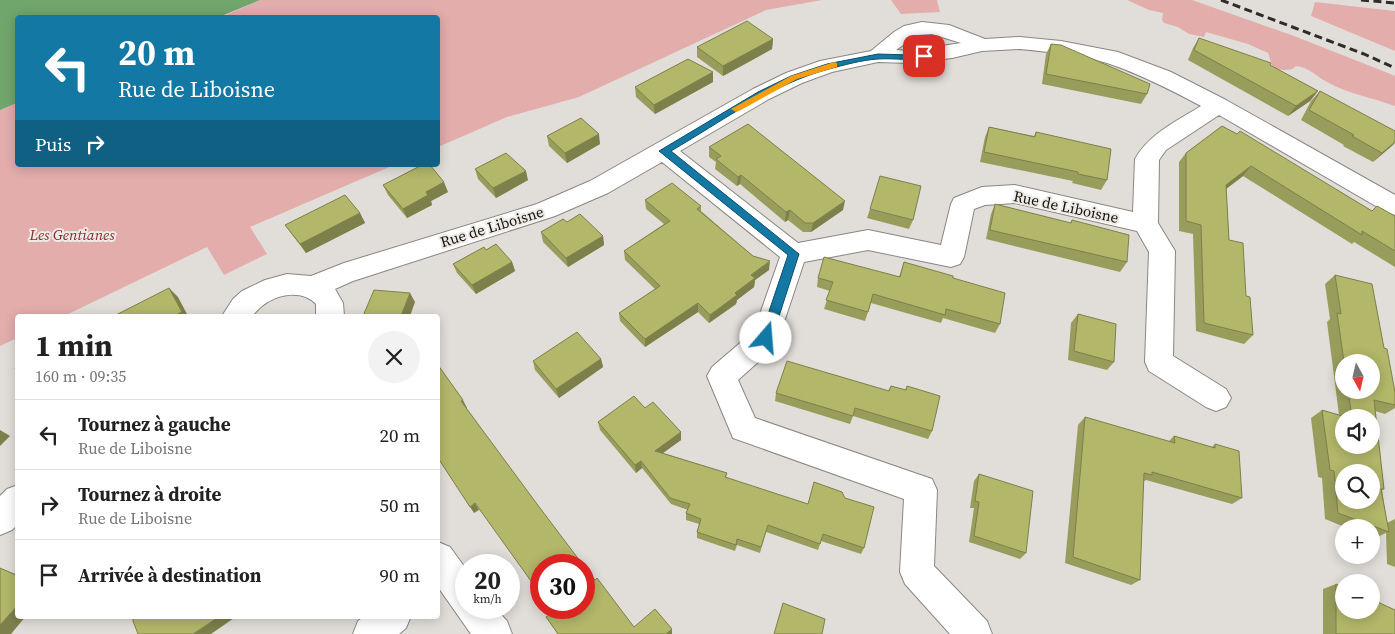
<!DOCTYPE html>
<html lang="fr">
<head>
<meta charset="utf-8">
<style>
	:root { --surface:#fff; --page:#f2f2f2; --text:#222; --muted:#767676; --line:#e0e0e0 }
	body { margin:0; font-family:"Source Serif 4",serif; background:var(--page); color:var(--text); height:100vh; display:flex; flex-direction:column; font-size:19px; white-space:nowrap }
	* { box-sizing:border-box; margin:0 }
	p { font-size:16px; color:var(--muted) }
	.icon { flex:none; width:28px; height:28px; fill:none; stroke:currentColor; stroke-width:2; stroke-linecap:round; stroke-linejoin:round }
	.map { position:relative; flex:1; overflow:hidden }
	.sheet { position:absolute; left:15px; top:314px; width:425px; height:305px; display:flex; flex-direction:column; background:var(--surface); border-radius:5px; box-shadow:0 2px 12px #0003 }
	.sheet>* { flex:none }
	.guide { position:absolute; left:15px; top:15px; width:425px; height:152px; border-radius:5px; box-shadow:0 2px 12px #0003; background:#1478a4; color:#fff; overflow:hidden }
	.needle { width:32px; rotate:172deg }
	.buttons { position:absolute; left:1335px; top:354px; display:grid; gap:10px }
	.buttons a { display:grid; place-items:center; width:45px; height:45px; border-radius:50%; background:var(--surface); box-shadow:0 2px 12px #0003; font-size:25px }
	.speed { position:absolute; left:455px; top:554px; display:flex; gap:10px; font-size:25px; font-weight:700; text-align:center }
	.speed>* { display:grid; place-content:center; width:65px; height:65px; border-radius:50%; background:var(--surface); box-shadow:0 2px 12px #0003; line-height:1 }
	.speed small { font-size:12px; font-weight:400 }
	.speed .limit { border:8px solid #d22; background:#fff; color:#111 }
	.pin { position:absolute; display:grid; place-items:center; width:42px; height:42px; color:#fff; margin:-21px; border-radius:10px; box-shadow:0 2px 8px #0006 }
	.me { position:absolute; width:55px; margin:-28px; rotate:18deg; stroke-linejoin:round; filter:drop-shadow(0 0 4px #0008) }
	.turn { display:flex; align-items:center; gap:18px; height:105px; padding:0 20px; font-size:22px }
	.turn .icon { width:65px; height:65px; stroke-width:2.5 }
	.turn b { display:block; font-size:35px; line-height:42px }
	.then { display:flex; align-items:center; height:48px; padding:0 20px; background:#0003; gap:10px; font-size:19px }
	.round { display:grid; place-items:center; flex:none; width:52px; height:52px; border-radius:26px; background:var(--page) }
	.overview { display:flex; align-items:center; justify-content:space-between; height:85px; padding:0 20px }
	h1 { font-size:30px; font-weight:700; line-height:38px }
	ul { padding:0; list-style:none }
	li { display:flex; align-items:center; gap:15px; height:70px; padding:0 20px; border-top:1px solid var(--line) }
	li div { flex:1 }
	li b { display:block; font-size:19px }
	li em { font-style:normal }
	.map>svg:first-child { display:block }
	.green { fill:#e3adac }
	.water { fill:#70a66c }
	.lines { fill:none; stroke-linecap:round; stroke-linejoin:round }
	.street-casing { stroke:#8a8783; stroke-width:2 }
	.street { fill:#fff; fill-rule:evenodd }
	.rail { stroke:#2e2c2a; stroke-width:3; stroke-dasharray:8 4.5; stroke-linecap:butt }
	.wall { fill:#999d5b; fill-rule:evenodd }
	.shaded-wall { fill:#7d804a }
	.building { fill:#b2b76a; stroke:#7d804a; fill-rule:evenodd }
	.route { fill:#1478a4; stroke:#0d4e6b }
	.slow { fill:#f59e0b }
	.labels { text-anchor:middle; stroke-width:4; stroke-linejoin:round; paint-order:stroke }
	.street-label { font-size:15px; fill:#141311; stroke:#eeebe6 }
	.park-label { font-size:15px; font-style:italic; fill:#88272f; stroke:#eeebe6 }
</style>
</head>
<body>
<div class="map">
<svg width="1395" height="634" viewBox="0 0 1395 634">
	<rect width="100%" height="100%" fill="#e1ded9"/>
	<!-- green -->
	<g class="green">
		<polygon points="260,0 822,0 766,10 579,97 507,117 438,147 438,18 219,18"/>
		<polygon points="891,0 937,0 940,12 901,14"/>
		<path d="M 1127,0 L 1192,0 L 1294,36 L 1388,73 L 1395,76 L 1395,106 C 1373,98 1349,94 1327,82 C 1317,77 1309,67 1296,66 C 1290,72 1281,70 1273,68 L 1268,53 L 1248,44 L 1206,32 L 1204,37 L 1189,34 L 1178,27 L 1164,23 L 1162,20 L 1163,13 L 1149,10 Z"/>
		<polygon points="1315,2 1395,11 1395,51 1311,16"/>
		<polygon points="17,103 18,165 394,165 250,227 267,254 224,275 207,247 64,316 18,316 17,338 0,346 0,110"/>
	</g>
	<!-- water -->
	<polygon class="water" points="0,0 260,0 219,17 18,18 17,103 0,110"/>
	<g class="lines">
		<defs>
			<g id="street">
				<path d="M 922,22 L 949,25 L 985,39 L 1020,37 L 1061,41 L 1118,52 L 1171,72 L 1226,100 L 1395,195 L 1395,215 L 1386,212 L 1219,115 L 1166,150 L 1159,160 L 1158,223 L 1175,251 L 1173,356 L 1226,389 L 1231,398 L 1226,407 L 1216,411 L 1206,407 L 1149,371 L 1145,362 L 1149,252 L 1137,231 L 1015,203 L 985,205 L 974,209 L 964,257 L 960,264 L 951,267 L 868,250 L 804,262 L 776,346 L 738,380 L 755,418 L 932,479 L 937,490 L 934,566 L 987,621 L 992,634 L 950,634 L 905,584 L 900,572 L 904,499 L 733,438 L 707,376 L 712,367 L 754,331 L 780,257 L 662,162 L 608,193 L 555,216 L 353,281 L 335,289 L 343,303 L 344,316 L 316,316 L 316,304 C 302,289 277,294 262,306 C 258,309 254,315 250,316 C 243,319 230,316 222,316 L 233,299 L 242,291 L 265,280 L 287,274 L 311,276 L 344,263 L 537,204 L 590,181 L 753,89 L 786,73 L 820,61 L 871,51 L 894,32 L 904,26 ZM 932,34 L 961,43 L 910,51 L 896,50 L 918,35 ZM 1020,49 C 1049,52 1079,54 1107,63 C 1140,74 1171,90 1201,106 C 1177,121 1150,133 1135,159 L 1133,212 L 1015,185 L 982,187 L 954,198 L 951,204 L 941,245 L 868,230 L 798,243 L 680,151 L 769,99 L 802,83 L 832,72 L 878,62 L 910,63 L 952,58 L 982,51 Z"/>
				<polygon points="18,485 18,524 12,530 0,535 0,496 7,489"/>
				<polygon points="438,542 450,547 466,569 466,608 495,608 507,621 512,634 471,634 438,587"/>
				<polygon points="365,616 411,616 406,628 399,634 353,634 358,621"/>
			</g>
		</defs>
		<!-- street casing -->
		<use href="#street" class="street-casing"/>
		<!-- street -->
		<use href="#street" class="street"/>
		<!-- rail -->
		<g class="rail">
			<polyline points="1221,0 1364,54 1395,68"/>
			<polyline points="1361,0 1395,3"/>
		</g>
	</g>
	<!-- wall -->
	<g class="wall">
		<polygon points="1199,38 1270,65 1318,91 1310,101 1288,116 1188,60 1193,48"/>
		<polygon points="773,39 772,49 723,76 697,57 697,47"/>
		<polygon points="1051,44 1147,94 1141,104 1042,84 1046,54"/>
		<polygon points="713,72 713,82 655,114 636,97 635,87"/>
		<polygon points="1320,91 1395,143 1373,162 1343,146 1344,145 1301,120 1311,101"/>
		<polygon points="1222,126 1372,211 1395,216 1395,267 1354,242 1352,244 1243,176 1226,189 1229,240 1246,296 1253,335 1244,344 1196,331 1193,234 1179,231 1179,162 1186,153"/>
		<polygon points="989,127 1034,136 1036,132 1107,180 1101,190 1072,183 1073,181 980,162 985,137"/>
		<polygon points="547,136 600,144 567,163 549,146"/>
		<polygon points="709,147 843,210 811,232 803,232 788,220 785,222 740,184 737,186 715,169 716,162 709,157"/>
		<polygon points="475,169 528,180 496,198 478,179"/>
		<polygon points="383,185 448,192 431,201 432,205 407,218 388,195"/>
		<polygon points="645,200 701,206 701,211 769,270 755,280 754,287 737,300 736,304 709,323 698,312 645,347 620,321 619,313 655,289 625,260 624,251 664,224 646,209"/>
		<polygon points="995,204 1070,223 1072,220 1127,262 1120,272 986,239 991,214"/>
		<polygon points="870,209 913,220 909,229 867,218"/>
		<polygon points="360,213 365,223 306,253 285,225"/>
		<polygon points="567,222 603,236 604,245 568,267 543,242 541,232"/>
		<polygon points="486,250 512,262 515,271 476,294 457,273 453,264"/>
		<polygon points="904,262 953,278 1000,324 995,333 943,318 941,323 871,303 865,321 824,309 830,291 817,287 818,278 899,277"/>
		<path d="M 1335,275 L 1384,348 L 1395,392 L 1395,408 L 1385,414 L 1375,411 L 1384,489 L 1382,490 L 1387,523 L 1395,519 L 1395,567 L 1387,564 L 1386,533 L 1375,538 L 1371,537 L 1371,528 L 1347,528 L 1325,519 L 1322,478 L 1318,477 L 1311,418 L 1322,410 L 1339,415 L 1327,322 L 1330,319 L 1325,284 ZM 1344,362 L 1371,390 L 1344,390 ZM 1344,418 L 1371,418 L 1371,445 Z"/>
		<polygon points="1078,314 1114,362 1107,370 1068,360 1071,323"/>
		<polygon points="601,359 603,367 559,398 535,370 533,361"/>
		<polygon points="891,386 905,390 907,386 932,431 928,439 853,416 850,424 775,401 776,393 888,391"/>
		<polygon points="645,408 681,440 663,453 727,473 726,478 864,548 861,554 821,541 818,550 766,532 760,553 737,545 735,551 697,538 697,532 699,524 686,520 686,513 688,510 671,504 642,468 636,473 600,430 598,422"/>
		<polygon points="1085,417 1168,442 1174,436 1212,447 1215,444 1242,498 1232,504 1146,480 1143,482 1140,580 1131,585 1065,563 1078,425"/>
		<polygon points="979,474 1026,553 1020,559 969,542 974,508 970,508 974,481"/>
		<polygon points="1336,584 1395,634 1323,634 1323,589"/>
	</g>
	<!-- shaded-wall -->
	<g class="shaded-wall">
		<polygon points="773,39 772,49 723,76 723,66"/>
		<polygon points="713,72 713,82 655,114 654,105"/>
		<polygon points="1318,91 1310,101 1288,116 1296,106"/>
		<polygon points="599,134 600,144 567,163 565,153"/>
		<polygon points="1395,142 1393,145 1373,162 1382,153"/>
		<polygon points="1251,166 1243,176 1218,195 1226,185"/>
		<polygon points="526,171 528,180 496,198 493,188"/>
		<polygon points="741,175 740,184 737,186 738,177"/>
		<polygon points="444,182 448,192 431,201 432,205 407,218 403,209 426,192"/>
		<polygon points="845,201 843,210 811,232 813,223"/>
		<polygon points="790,210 788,220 785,222 786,212"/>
		<polygon points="360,213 365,223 306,253 300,244"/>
		<polygon points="603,236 604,245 568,267 566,258"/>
		<polygon points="770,261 769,270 755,280 754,287 737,300 736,304 709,323 710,315 735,293 751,275"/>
		<polygon points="512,262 515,271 476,294 472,285"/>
		<polygon points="169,288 178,297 188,316 174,316"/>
		<polygon points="410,293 415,302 410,316 401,316"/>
		<polygon points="698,303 698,312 645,347 645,339"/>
		<polygon points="601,359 603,367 559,398 556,389"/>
		<polygon points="463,400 467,408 466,409 461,401"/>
		<polygon points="0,430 10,436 0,446"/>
		<polygon points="681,432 681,440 656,458 655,451"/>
		<polygon points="641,461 642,468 636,473 635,465"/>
		<polygon points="475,503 479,510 474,513 470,507"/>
		<polygon points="0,568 18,575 18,576"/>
		<polygon points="18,605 18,616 26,616 11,634 0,634 0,625"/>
		<polygon points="220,616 237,616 211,634 193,634"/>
		<polygon points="672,629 672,634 666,634"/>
	</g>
	<!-- building -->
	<g class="building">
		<polygon points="747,21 773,39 723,66 697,47"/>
		<polygon points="1199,38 1271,63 1270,65 1318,91 1296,106 1194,50"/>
		<polygon points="1051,44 1061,45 1150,84 1147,94 1046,74"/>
		<polygon points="688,59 713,72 654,105 635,87"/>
		<polygon points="1320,91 1395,131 1395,142 1382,153 1352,136 1354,135 1309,110"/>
		<polygon points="581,118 599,134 565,153 547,136"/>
		<polygon points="748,124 845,201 813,223 805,223 790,210 786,212 741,175 738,177 716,159 721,156 709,147"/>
		<polygon points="1222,126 1237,134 1240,131 1372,211 1377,206 1395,216 1395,251 1362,231 1362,235 1251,166 1226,185 1229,240 1243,243 1246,296 1250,297 1253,335 1204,323 1201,225 1186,221 1186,153"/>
		<polygon points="989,127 1035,137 1036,132 1111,149 1107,180 1078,174 1078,172 984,152"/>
		<polygon points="506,153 526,171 493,188 475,169"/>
		<polygon points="422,165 430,165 444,182 426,192 428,195 403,209 383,185"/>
		<polygon points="880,176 921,186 913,220 870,209"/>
		<polygon points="672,183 701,206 697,209 753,256 770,261 751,275 755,278 735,293 737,295 710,315 698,303 645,339 619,313 660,286 624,251 670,221 645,200"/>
		<polygon points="345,195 360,213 300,244 285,225"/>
		<polygon points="995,204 1071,223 1072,220 1129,235 1127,262 990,230"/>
		<polygon points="580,214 603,236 566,258 541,232 563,219 567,222"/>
		<polygon points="496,244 512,262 472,285 453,264 484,247 486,250"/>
		<polygon points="824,257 900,277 904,262 953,276 953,278 1005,293 1000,324 946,309 945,315 873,294 868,312 826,300 833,282 818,278"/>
		<path d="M 1335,275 L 1372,284 L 1384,348 L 1387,349 L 1395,392 L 1395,405 L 1374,400 L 1384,489 L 1381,489 L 1389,532 L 1338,513 L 1334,471 L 1330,470 L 1322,410 L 1349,418 L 1344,418 L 1344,445 L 1371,445 L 1371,418 L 1352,418 L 1348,390 L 1371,390 L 1371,362 L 1344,362 L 1337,313 L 1341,314 ZM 1344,472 L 1371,472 L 1371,500 L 1344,500 Z"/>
		<polygon points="169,288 182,312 174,316 114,316"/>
		<polygon points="374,290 410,293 401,316 363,316"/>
		<polygon points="1078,314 1116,324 1114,362 1074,351"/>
		<polygon points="577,332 601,359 556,389 533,361"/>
		<polygon points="787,361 889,391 891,386 906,390 907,386 940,396 932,431 855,408 853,416 776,393"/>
		<polygon points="438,365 463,400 461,401 537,504 583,565 541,565 541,595 475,503 470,507 438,458"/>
		<polygon points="18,366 18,375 15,368"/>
		<polygon points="634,396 645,408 653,402 681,432 655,451 727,473 725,477 808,504 814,482 842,492 845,498 874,507 864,548 823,534 820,544 768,525 761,547 737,539 736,545 697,532 701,519 686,513 690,504 670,498 641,461 635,465 598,422"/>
		<polygon points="1085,417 1175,443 1174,436 1215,448 1215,444 1239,451 1242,498 1152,472 1152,475 1144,473 1140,580 1073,557"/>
		<polygon points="979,474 1033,491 1026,553 974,536 979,502 975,501"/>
		<polygon points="584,566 595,580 597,578 634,627 655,609 672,629 666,634 558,634 546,617 554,612 550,608 584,608"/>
		<polygon points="0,568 18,576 18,605 0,625"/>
		<polygon points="1336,584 1344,588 1344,610 1371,610 1371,599 1395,610 1395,634 1336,634"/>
		<polygon points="783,603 825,619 822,634 774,634"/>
		<polygon points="133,616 220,616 193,634 138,634 133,621"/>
	</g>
	<!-- route -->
	<path class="route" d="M 924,53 L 928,56 L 927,58 C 910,61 894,58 878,59 C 862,60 844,65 829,69 C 772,84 721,122 671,151 L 799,254 L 772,338 L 770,342 L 762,342 L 760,338 L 788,255 L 659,151 L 758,92 L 791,76 L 827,64 L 878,54 L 910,55 Z"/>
	<!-- slow -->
	<polygon class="slow" points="834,62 837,63 837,67 797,79 739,111 736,112 731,109 791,76"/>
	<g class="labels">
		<!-- street labels -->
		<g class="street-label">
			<text transform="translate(1066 207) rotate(12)" y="5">Rue de Liboisne</text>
			<text transform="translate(492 227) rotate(-17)" y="5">Rue de Liboisne</text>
		</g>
		<!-- park labels -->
		<g class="park-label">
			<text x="72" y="240">Les Gentianes</text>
		</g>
	</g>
</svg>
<div class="buttons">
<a><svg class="needle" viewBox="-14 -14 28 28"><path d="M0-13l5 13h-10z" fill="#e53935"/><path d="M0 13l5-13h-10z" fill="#767676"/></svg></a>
<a><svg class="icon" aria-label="sound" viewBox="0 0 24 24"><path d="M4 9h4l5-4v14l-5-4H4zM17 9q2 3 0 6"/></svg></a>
<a><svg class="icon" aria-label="search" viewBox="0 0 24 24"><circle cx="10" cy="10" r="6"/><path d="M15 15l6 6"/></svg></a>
<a>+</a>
<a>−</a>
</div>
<div class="speed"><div>20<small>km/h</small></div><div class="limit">30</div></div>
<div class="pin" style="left:924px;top:56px;background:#d93025"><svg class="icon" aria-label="arrive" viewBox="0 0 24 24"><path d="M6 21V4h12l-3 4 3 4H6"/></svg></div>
<svg class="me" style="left:766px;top:338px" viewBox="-20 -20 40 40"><circle r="19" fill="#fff"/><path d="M0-13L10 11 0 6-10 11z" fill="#1478a4"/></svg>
<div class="guide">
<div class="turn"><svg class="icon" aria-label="left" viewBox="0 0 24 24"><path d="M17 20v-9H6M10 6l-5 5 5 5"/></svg><div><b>20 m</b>Rue de Liboisne</div></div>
<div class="then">Puis<svg class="icon" aria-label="right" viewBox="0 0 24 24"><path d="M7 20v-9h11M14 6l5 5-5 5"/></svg></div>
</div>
<section class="sheet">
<div class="overview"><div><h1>1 min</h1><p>160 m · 09:35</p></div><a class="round"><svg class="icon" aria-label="close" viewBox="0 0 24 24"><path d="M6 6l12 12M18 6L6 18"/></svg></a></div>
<ul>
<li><svg class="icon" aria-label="left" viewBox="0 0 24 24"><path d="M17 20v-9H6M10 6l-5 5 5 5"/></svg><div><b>Tournez à gauche</b><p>Rue de Liboisne</p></div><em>20 m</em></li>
<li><svg class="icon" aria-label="right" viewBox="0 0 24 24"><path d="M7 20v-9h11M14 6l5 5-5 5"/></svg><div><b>Tournez à droite</b><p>Rue de Liboisne</p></div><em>50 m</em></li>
<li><svg class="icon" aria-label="arrive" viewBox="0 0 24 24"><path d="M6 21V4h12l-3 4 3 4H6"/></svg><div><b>Arrivée à destination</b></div><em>90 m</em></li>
</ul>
</section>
</div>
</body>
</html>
